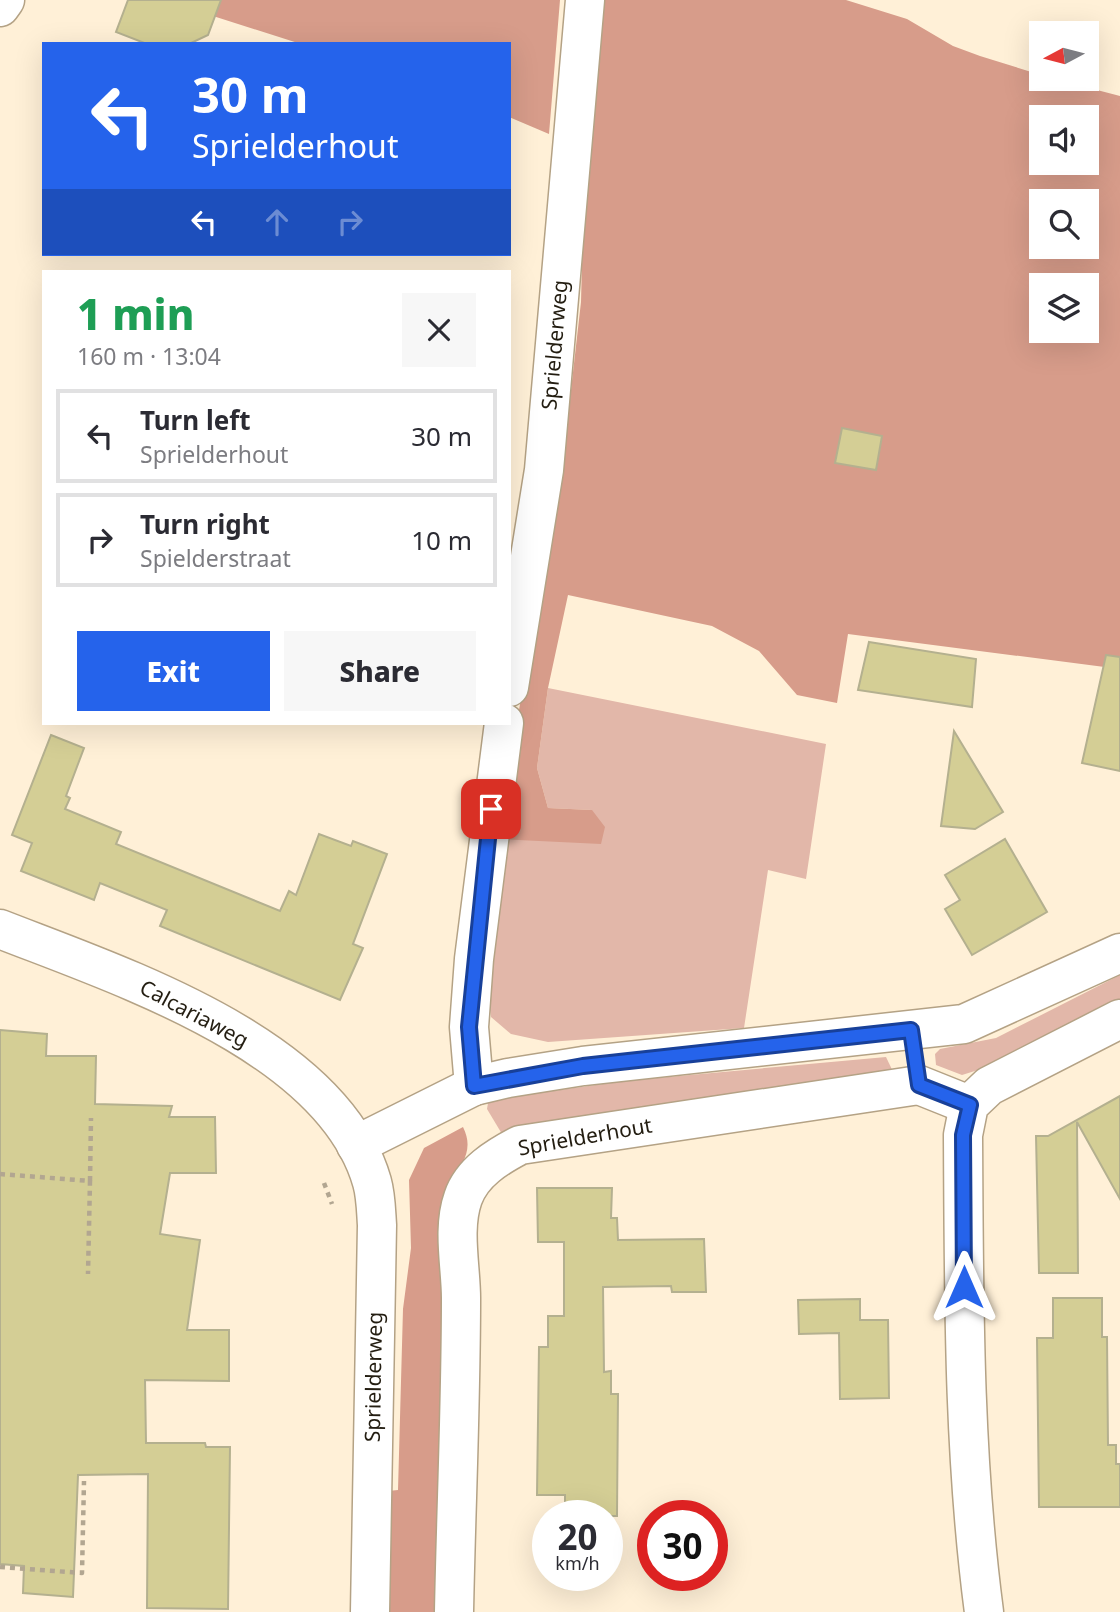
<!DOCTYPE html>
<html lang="en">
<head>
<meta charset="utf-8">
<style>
	:root { --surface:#fff; --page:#f7f7f7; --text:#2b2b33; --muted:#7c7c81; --line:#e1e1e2; --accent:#2563eb }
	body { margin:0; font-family:"Noto Sans",sans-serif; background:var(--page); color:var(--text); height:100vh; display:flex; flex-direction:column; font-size:26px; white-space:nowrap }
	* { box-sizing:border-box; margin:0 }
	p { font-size:23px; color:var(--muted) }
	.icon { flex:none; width:38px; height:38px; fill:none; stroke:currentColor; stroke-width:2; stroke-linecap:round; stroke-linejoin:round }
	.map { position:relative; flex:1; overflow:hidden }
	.side { position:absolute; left:42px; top:270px; width:469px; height:455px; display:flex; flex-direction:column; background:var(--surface); border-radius:0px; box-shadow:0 7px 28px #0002 }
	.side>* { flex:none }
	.hud { position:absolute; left:42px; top:42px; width:469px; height:214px; border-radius:0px; box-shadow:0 7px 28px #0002; background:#2563eb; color:#fff; overflow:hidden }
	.needle { width:46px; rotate:263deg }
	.tools { position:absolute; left:1029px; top:21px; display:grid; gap:14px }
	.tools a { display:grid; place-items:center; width:70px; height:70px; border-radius:0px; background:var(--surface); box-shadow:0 7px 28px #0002; font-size:35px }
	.speed { position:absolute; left:532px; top:1500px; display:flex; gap:14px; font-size:35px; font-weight:700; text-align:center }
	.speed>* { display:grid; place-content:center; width:91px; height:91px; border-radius:50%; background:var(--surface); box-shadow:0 7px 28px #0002; line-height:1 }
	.speed small { font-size:18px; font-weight:400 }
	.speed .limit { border:10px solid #d22; background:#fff; color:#111 }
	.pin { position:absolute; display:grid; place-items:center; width:60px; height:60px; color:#fff; margin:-30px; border-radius:14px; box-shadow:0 4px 10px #0006 }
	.me { position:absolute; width:77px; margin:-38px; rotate:0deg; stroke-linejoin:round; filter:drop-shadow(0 0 5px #0008) }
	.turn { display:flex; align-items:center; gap:24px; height:147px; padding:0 35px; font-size:32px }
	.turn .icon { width:91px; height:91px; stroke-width:2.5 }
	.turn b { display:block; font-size:49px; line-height:60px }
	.lanes { display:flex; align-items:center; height:66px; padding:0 35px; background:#0003; justify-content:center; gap:35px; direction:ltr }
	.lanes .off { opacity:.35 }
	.round { display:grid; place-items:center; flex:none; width:74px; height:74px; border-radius:0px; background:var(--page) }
	.summary { display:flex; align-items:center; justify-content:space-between; height:119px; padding:0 35px }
	h1 { font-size:42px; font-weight:800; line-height:52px; color:#1e9e55 }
	.primary-button { display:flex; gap:14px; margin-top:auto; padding:14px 35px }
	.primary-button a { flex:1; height:80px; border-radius:0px; background:var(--accent); color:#fff; font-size:28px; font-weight:800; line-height:80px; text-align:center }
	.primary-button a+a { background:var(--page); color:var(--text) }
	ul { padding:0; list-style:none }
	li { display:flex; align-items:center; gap:21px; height:94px; margin:0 14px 10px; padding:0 21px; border:4px solid var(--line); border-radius:0px }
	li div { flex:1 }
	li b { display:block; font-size:26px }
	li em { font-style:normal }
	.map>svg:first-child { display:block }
	.green { fill:#e2b7a9 }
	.forest { fill:#d79c8a; fill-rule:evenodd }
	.building { fill:#d4ce95; stroke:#b4b08f; stroke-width:2 }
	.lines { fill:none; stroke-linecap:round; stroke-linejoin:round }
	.street-casing { stroke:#b4a285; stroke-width:41 }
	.path { stroke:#b2a691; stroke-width:4.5; stroke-dasharray:5 5; stroke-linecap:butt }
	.street { stroke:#fff; stroke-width:38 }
	.route-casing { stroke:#184099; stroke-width:18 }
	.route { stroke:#2563eb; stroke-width:12 }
	.labels { text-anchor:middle; stroke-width:5; stroke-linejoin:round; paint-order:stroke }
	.street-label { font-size:21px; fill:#231d11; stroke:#fff }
</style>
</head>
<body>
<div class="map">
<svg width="1120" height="1612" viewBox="0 0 1120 1612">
	<rect width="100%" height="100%" fill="#fff0d7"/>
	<!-- green -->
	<g class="green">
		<polygon points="548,688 826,744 806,879 768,870 744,1028 548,1042 511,1034 491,1017 485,976 496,839 592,810 548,808 537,768"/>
		<polygon points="1120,975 1120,1001 994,1065 962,1075 936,1065 935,1054 940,1049 996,1038"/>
		<polygon points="886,1057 897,1080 502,1134 487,1109 488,1103 496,1099 624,1081"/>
	</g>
	<!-- forest -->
	<g class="forest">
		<polygon points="163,0 560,0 549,134 509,117 509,44 301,44"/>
		<path d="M 595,0 L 846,0 L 907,19 L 953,46 L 980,56 L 1041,75 L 1041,79 L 1055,79 L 1120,96 L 1120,669 L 848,634 L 837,703 L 797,695 L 759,651 L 712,626 L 568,595 L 548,688 L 537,768 L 548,808 L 592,810 L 605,827 L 601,844 L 496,839 L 562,469 L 581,302 L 586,112 ZM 1041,117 L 1087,117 L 1087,163 L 1041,163 ZM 1041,201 L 1087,201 L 1087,247 L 1041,247 ZM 1041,285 L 1087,285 L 1087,331 L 1041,331 Z"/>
		<path d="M 463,1127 C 474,1149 463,1162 452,1181 L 441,1612 L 388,1612 L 388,1491 L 398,1490 L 403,1309 L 411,1248 L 409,1180 L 424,1148 Z"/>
	</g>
	<!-- building -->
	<g class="building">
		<polygon points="128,0 221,0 208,35 189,44 147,44 116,32"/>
		<polygon points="842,428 882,436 876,470 835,463"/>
		<polygon points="869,642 976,659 972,707 858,690"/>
		<polygon points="1106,655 1120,657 1120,771 1082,763"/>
		<polygon points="954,731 1003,812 975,829 941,826"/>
		<polygon points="51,735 84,748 66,796 70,798 65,809 121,832 116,844 280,911 289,891 296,895 319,834 351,846 353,841 387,854 353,944 363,948 340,1000 160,926 167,910 100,883 94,900 21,871 32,843 12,835"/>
		<polygon points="1005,839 1047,912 972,955 945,909 960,900 945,875"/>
		<polygon points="0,1030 47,1034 46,1056 96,1056 95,1104 172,1106 169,1117 215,1117 216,1173 170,1173 160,1234 200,1240 187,1330 229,1330 229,1381 145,1380 146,1443 205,1443 206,1447 230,1447 228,1609 147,1608 148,1474 78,1475 73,1597 23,1593 24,1566 0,1564"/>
		<polygon points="1120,1096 1120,1199 1077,1122 1078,1273 1039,1273 1036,1136 1048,1136"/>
		<polygon points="537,1188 612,1188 611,1218 617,1218 618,1240 704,1239 706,1292 672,1292 671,1286 603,1287 604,1372 611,1371 611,1394 618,1394 617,1516 565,1516 565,1495 537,1495 539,1347 548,1347 548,1316 564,1316 564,1242 538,1242"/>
		<polygon points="1053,1298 1102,1298 1102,1337 1107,1337 1108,1445 1116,1445 1116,1464 1120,1464 1120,1507 1039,1507 1037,1338 1053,1338"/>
		<polygon points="860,1299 860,1320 888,1320 889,1398 840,1399 839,1333 799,1334 798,1300"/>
	</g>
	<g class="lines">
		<defs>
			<g id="street">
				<polyline points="0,7 5,0"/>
				<polyline points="509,687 544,470 585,0"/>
				<path d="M 0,929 C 120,976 333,1045 372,1182 C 376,1196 376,1211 377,1225 L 370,1612"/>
				<polyline points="474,1086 469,1027 474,959 504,723"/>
				<polyline points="356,1145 474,1086 508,1078 583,1066 964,1024 1120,953"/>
				<path d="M 454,1612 C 456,1508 461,1403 461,1298 C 461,1267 452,1229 463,1198 C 472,1172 497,1157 520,1145 L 919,1085 L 969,1105"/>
				<path d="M 984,1612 C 963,1453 964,1295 963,1135 L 969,1105 L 989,1086 L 1120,1019"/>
			</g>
		</defs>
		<!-- street casing -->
		<use href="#street" class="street-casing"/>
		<!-- path -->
		<g class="path">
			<polyline points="0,1174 90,1181 88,1274"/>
			<polyline points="90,1181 91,1118"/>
			<polyline points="324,1183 332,1204"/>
			<polyline points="0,1567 82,1573 84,1481"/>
		</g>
		<!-- street -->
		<use href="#street" class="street"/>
	</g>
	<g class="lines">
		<defs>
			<polyline id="route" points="491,809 469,1027 474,1086 583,1066 911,1030 919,1085 970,1105 963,1135 964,1287"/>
		</defs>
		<!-- route casing -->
		<use href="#route" class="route-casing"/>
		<!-- route -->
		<use href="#route" class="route"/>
	</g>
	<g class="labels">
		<!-- street labels -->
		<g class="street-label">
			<text transform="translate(555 345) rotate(-85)" y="7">Sprielderweg</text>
			<text transform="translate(194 1014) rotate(28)" y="7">Calcariaweg</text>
			<text transform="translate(585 1137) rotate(-10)" y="7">Sprielderhout</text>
			<text transform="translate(374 1377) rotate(-89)" y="7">Sprielderweg</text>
		</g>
	</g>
</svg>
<div class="tools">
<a><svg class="needle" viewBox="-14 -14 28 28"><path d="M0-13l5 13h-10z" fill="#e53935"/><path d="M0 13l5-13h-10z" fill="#7c7c81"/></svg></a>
<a><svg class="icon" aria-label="sound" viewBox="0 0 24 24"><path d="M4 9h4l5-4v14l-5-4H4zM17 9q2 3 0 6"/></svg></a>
<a><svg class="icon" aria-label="search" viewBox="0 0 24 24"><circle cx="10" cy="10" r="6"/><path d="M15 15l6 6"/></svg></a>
<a><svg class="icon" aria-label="layers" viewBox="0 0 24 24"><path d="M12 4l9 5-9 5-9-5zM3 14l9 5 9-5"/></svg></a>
</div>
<div class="speed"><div>20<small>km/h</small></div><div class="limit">30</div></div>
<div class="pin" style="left:491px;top:809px;background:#d93025"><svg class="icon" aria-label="arrive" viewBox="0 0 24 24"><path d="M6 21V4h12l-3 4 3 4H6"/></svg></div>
<svg class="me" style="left:964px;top:1287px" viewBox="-20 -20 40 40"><path d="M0-17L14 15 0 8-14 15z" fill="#2563eb" stroke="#fff" stroke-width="4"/></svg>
<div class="hud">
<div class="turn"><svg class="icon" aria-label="left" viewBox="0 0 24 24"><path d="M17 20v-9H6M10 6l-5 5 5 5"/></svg><div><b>30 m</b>Sprielderhout</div></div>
<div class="lanes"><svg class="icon" aria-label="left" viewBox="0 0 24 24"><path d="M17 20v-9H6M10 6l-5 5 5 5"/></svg><svg class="icon off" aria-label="ahead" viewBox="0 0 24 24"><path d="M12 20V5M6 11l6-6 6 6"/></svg><svg class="icon off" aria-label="right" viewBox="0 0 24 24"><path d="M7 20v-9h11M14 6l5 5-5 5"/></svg></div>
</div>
<section class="side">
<div class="summary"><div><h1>1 min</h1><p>160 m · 13:04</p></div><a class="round"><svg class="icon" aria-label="close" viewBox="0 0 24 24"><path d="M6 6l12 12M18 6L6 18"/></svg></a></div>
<ul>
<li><svg class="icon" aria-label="left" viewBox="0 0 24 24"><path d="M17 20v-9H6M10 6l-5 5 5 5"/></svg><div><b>Turn left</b><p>Sprielderhout</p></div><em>30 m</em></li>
<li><svg class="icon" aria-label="right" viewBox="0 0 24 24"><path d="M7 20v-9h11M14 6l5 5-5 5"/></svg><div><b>Turn right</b><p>Spielderstraat</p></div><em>10 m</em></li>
</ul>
<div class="primary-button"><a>Exit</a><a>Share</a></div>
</section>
</div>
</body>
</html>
